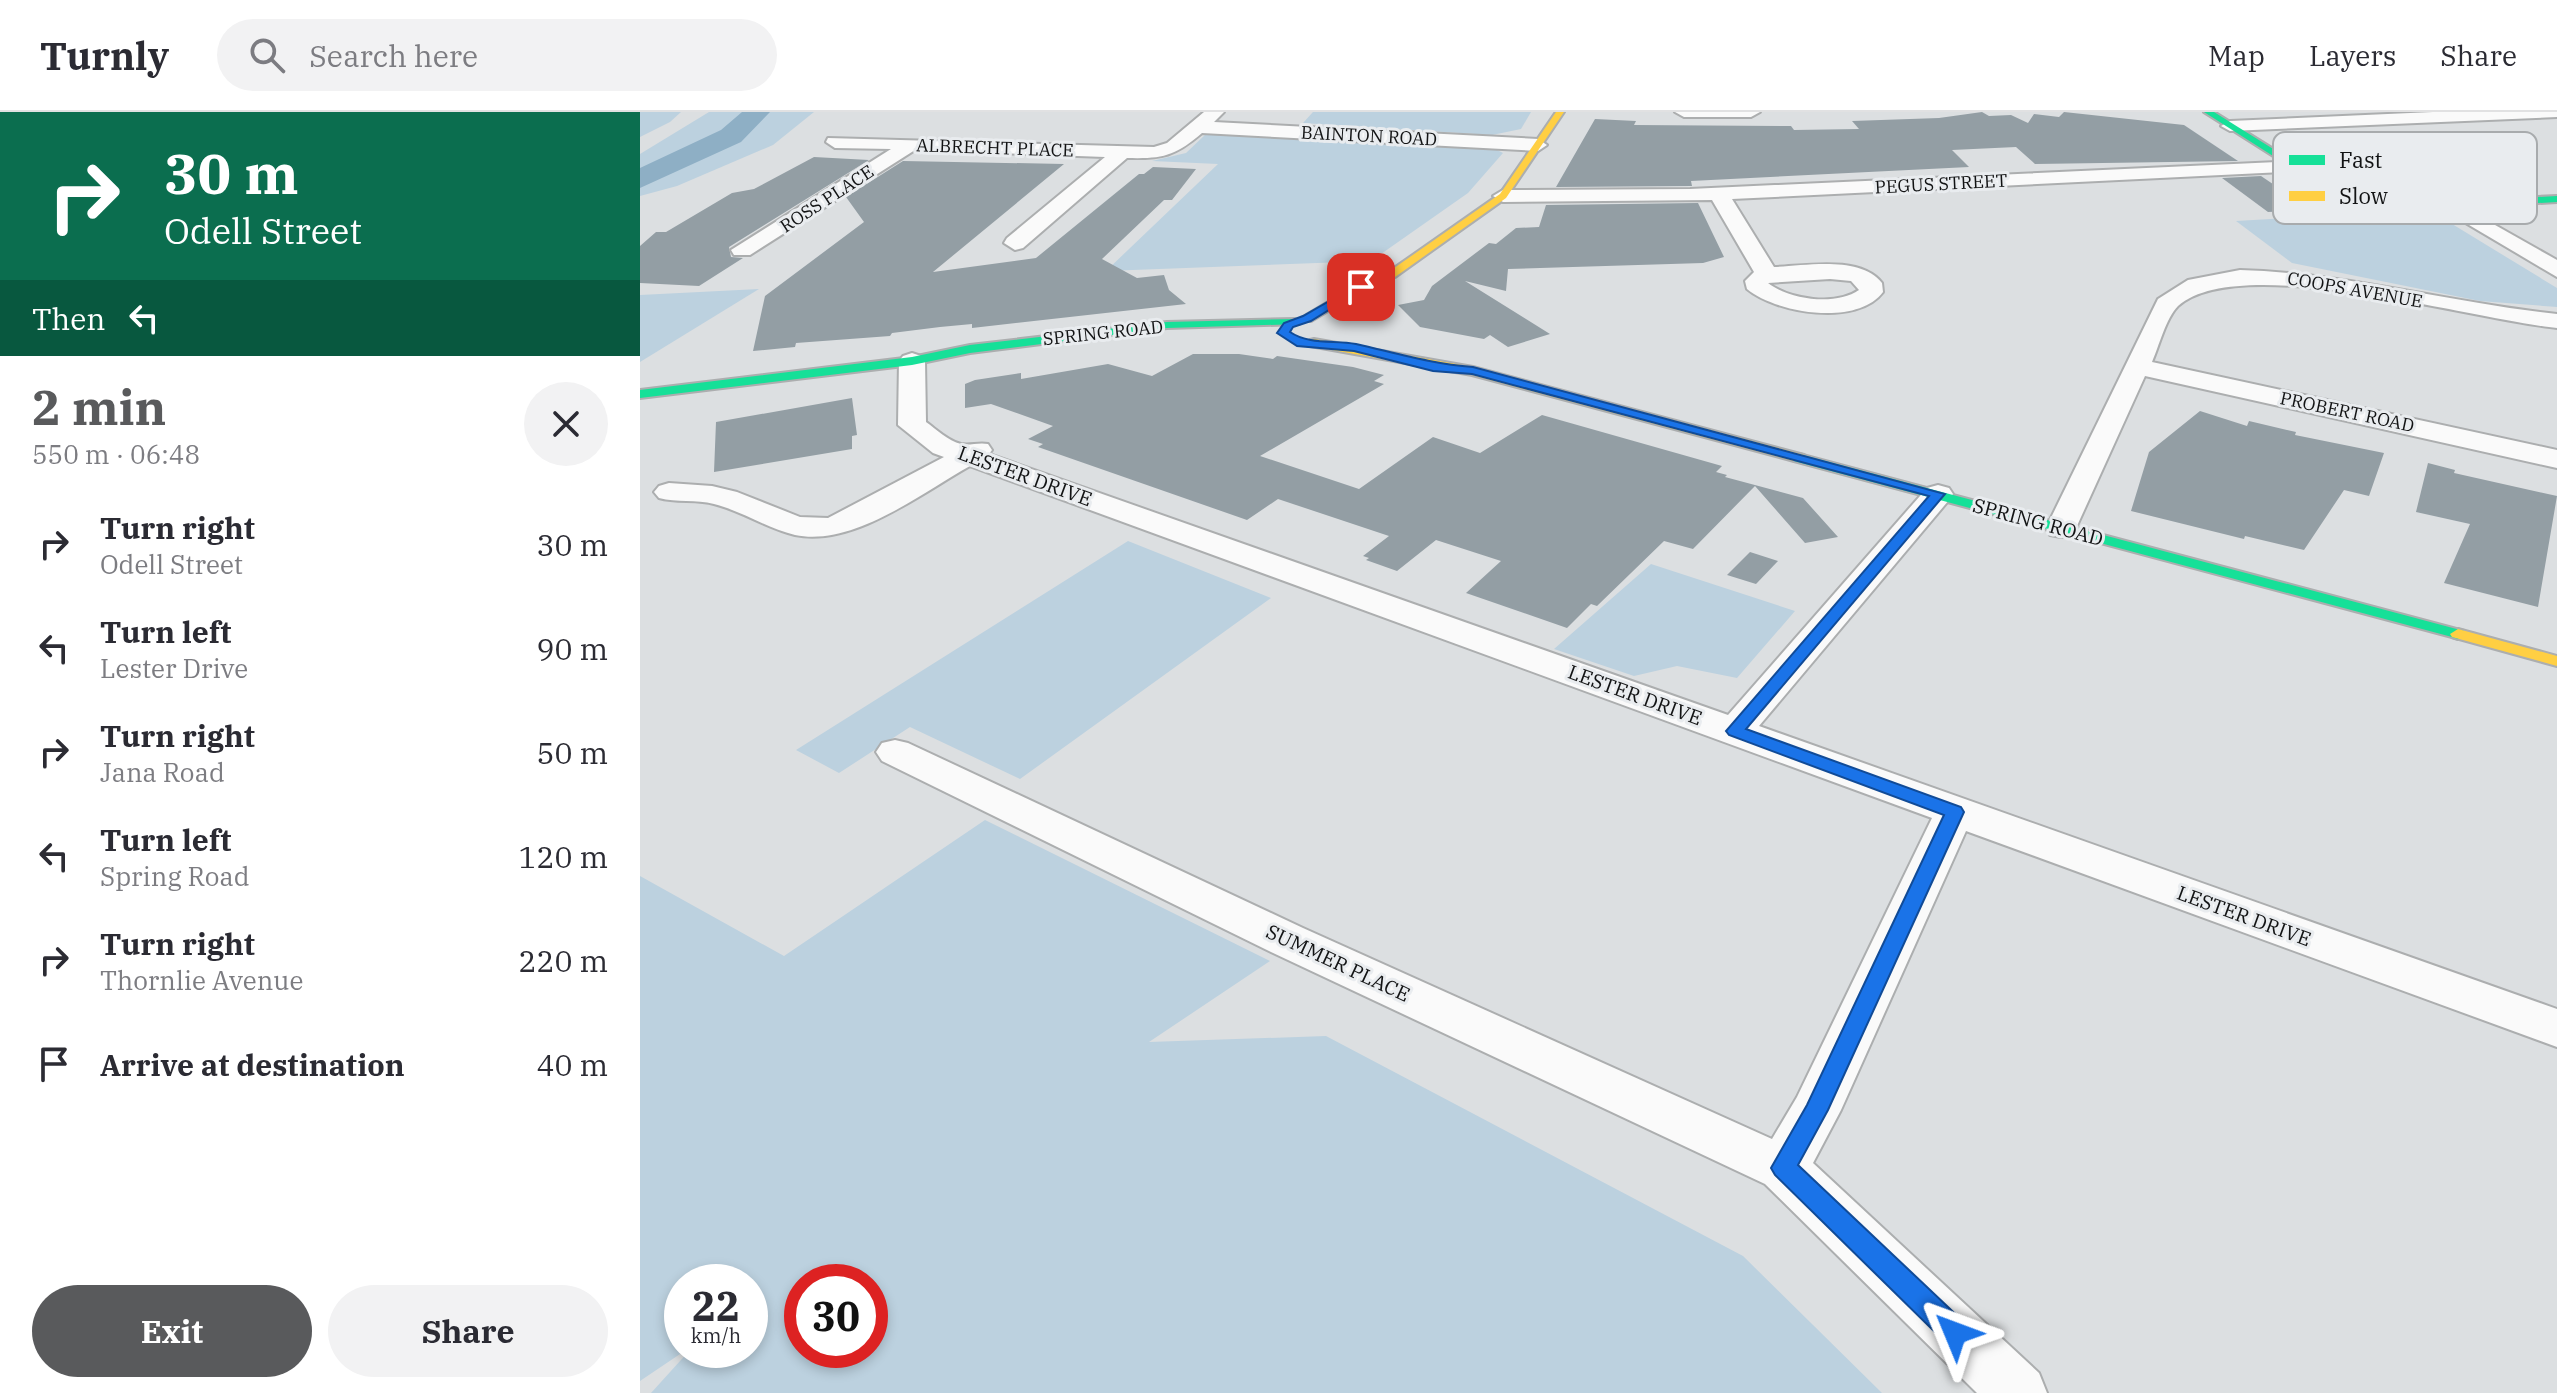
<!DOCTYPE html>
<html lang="en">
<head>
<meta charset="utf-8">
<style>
	:root { --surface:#fff; --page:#f2f2f3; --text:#2b2b33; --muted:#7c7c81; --line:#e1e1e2; --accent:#595a5c }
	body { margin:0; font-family:"IBM Plex Serif",serif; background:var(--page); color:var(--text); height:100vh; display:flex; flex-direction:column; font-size:30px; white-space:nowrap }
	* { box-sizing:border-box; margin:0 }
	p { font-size:26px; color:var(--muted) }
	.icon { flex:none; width:44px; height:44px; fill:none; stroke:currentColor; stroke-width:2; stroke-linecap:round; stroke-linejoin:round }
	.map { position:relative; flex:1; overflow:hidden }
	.details { display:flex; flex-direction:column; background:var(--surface); width:640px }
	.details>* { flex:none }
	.guide { background:#0b6e4f; color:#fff; overflow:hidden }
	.speed { position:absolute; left:24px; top:1152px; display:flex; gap:16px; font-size:40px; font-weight:700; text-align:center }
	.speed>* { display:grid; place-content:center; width:104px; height:104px; border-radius:50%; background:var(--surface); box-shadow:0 4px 12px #0003; line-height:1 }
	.speed small { font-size:20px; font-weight:400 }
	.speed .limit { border:12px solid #d22; background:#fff; color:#111 }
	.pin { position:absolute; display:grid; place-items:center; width:68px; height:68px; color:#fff; margin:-34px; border-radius:16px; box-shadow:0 4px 12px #0006 }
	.me { position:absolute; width:88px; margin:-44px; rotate:314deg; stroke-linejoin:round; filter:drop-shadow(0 0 6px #0008) }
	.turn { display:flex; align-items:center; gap:28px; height:168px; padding:0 32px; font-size:36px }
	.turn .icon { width:104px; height:104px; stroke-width:2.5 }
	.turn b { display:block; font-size:56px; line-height:68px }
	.then { display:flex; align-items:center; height:76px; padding:0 32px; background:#0003; gap:16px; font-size:30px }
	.round { display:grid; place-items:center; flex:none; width:84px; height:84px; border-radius:42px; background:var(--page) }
	.overview { display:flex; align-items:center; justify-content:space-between; height:136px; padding:0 32px }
	h1 { font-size:48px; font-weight:700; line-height:60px; color:var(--accent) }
	.primary-button { display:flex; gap:16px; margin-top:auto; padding:16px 32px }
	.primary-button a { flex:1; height:92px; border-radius:48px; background:var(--accent); color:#fff; font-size:32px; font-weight:700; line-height:92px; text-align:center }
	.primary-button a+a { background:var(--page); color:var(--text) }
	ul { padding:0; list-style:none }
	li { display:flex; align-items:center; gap:24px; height:104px; padding:0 32px }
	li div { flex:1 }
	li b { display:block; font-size:30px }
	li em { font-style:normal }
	header { display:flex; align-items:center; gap:48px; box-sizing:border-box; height:112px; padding:0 40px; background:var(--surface); border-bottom:2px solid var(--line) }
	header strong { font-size:38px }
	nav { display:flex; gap:44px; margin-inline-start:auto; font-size:28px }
	.search { width:560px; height:72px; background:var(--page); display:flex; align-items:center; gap:20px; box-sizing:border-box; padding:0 28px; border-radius:44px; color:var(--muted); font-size:30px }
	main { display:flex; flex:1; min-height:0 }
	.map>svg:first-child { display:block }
	.green { fill:#bcd1df; fill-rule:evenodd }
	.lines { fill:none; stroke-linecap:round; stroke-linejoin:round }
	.river { fill:#8eafc5; fill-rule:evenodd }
	.building { fill:#939ea4 }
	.street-casing { stroke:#acaeaf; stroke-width:4 }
	.fast-casing { stroke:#acaeaf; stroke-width:4 }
	.slow-casing { stroke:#acaeaf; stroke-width:4 }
	.street { fill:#fafafa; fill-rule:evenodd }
	.fast { fill:#16e098; fill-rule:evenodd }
	.slow { fill:#ffcf43; fill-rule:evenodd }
	.route { fill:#1a73e8; stroke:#114b97; stroke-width:2 }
	.labels { text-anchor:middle; stroke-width:6; stroke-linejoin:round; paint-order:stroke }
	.far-street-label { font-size:18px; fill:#121314; stroke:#e9ecef }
	.street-label { font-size:20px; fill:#121314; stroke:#e9ecef }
	.key { fill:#e9ecef; stroke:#a8abad; stroke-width:2 }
	.key-label { font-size:22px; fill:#121314 }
</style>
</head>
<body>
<header>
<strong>Turnly</strong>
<div class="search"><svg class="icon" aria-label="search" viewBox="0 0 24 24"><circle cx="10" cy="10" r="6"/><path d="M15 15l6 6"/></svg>Search here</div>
<nav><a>Map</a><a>Layers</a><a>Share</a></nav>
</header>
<main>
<section class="details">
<div class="guide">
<div class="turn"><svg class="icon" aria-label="right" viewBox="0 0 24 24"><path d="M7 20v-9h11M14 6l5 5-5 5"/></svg><div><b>30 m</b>Odell Street</div></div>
<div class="then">Then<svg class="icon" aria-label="left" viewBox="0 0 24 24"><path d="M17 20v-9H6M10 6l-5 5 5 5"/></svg></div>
</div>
<div class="overview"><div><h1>2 min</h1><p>550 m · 06:48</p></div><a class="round"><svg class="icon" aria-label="close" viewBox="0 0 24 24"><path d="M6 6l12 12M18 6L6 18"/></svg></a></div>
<ul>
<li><svg class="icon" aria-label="right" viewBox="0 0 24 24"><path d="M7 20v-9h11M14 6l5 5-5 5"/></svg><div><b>Turn right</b><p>Odell Street</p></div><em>30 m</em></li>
<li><svg class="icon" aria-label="left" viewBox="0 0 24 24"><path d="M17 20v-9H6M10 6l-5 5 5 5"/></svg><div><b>Turn left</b><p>Lester Drive</p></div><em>90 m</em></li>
<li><svg class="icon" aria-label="right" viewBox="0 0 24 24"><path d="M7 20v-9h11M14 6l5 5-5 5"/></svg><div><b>Turn right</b><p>Jana Road</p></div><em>50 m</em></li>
<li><svg class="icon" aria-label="left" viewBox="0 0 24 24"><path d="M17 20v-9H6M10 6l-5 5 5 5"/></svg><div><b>Turn left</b><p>Spring Road</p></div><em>120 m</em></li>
<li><svg class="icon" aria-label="right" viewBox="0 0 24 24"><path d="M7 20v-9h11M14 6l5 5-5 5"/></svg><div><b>Turn right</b><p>Thornlie Avenue</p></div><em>220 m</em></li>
<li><svg class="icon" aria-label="arrive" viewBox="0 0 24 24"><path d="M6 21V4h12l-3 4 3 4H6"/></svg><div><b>Arrive at destination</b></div><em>40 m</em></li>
</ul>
<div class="primary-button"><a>Exit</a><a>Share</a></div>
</section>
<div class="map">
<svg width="1917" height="1281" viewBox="0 0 1917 1281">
	<rect width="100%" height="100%" fill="#dcdfe1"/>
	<!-- green -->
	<g class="green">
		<polygon points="0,0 41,0 30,10 0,25"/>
		<polygon points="69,0 174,0 133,33 37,74 0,84 0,42"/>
		<polygon points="673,0 891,0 881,17 852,23 663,11"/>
		<polygon points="566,22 855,37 863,41 828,81 731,149 466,159 578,52 512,49 546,41"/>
		<polygon points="1775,99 1799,104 1917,176 1917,195 1840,189 1652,151 1596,109"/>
		<polygon points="119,177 0,250 0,183"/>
		<polygon points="488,429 631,486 380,667 270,615 199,661 156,638"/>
		<polygon points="1011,452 1155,499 1097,566 1037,554 994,564 914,537"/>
		<path d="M 345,708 L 630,849 L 509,930 L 686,924 L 1103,1144 L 1242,1281 L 11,1281 L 50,1238 L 110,1238 L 110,1170 L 42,1170 L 42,1238 L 46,1238 L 0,1269 L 0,764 L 144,844 ZM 162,1170 L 230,1170 L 230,1238 L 162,1238 Z"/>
	</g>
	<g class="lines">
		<!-- river -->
		<polygon class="river" points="102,0 130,0 101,30 0,76 0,56 81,18"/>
	</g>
	<!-- building -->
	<g class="building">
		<polygon points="1342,0 1349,4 1371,3 1388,11 1394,2 1419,5 1424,0 1544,13 1598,49 1395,52 1376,35 1312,38 1329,55 1051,69 1052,74 916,75 955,7 996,9 994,13 1151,14 1154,18 1219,17 1212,9 1299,6"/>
		<polygon points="174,45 229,48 89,135 91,145 103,146 59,174 0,171 0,134 16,120 26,120 92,81 114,77"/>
		<polygon points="263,49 424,52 293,160 396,146 499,62 504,62 513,55 556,57 532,88 524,88 462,147 497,166 524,163 529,178 546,192 332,216 332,212 300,215 252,221 250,224 156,231 155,235 113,239 125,184 224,110 206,85"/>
		<polygon points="1621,64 1671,98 1628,100 1582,66"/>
		<polygon points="1058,91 1084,145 1063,151 868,157 866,179 825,169 910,222 868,235 850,223 844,227 780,215 758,193 784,188 792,174 849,131 856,132 876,116 899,115 906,93"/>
		<polygon points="553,242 599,242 633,247 637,244 713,255 744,263 734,269 744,272 620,344 719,377 793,325 840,341 902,303 1082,354 1076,360 1087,363 1085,365 1163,386 1198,425 1165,431 1115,374 1053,437 1024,429 957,494 951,492 927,516 826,481 861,449 796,428 757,459 726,448 729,446 723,444 749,424 638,387 607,408 398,335 403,332 388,327 413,314 351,292 325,296 325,272 335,268 381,261 381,267 468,252 512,264"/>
		<polygon points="212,286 217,323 212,324 212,337 74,360 76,310"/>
		<polygon points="1560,299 1607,314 1609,309 1656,320 1655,323 1744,341 1729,384 1704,378 1664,438 1605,424 1604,427 1491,399 1509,340"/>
		<polygon points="1788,351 1815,358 1814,361 1917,384 1898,495 1804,471 1830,412 1776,400"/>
		<polygon points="1110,440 1138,449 1116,472 1087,463"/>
	</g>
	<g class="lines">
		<defs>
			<g id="street">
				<path d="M 564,0 L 584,0 L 574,10 L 898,27 L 907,33 L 898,39 L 562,21 C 535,44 523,47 487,46 L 383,136 L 375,138 L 364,131 L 367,126 L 465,45 L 275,38 L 110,143 L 94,143 L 91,138 L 251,37 L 195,36 L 186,30 L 188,26 L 514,35 L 527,31 Z"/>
				<polygon points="1035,0 1120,0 1111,5 1044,5"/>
				<polygon points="1793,0 1917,0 1917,5 1590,19 1581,14 1590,9"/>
				<path d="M 1657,49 L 1664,51 L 1667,55 L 1664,59 L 1092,87 L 1134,155 C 1165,154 1220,143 1242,171 L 1243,180 C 1217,215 1136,201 1107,177 L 1105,169 L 1114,160 L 1072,88 L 863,90 L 853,84 L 863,78 L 1050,77 ZM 1190,167 L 1211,169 L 1219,178 C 1196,194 1150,188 1128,171 Z"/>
				<polygon points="1809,87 1917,148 1917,165 1802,97 1799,93 1802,89"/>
				<path d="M 1600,158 C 1707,161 1810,191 1917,202 L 1917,216 C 1834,208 1599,139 1538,194 C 1526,206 1519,234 1512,250 L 1917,338 L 1917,356 L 1505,264 L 1436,416 L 1432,423 L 1421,425 L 1410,423 L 1406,416 L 1518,187 L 1548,168 Z"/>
				<path d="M 272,241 L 281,244 L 285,249 L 286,310 C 296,317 308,329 321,332 C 330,334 338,330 348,332 L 352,338 L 349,342 L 1088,603 L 1287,376 L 1298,373 L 1309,376 L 1313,382 L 1309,388 L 1119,614 L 1917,897 L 1917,935 L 1326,719 L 1201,998 L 1173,1051 L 1399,1261 L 1407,1281 L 1337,1281 L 1125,1072 L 631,840 L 242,649 L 236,640 L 242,631 L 255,628 L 268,631 L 663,816 L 1132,1027 L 1157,985 L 1292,706 L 330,354 C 280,382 213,435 155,423 C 126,416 102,399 74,392 C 56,387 37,391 19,386 L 14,380 L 19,374 L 29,371 L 72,374 L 97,380 L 160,405 L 188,406 L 304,345 L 293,341 L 258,313 L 259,249 L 263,244 Z"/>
			</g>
			<g id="fast">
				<polygon points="1564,0 1574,0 1699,78 1724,88 1762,92 1917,84 1917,90 1762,98 1719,93 1693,82"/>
				<polygon points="655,207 661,210 659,212 527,216 330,241 272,253 0,286 0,278 272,245 330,233 527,210"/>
				<polygon points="1159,342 1824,519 1826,522 1818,527 1812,525 1154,349 1152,346"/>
			</g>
			<g id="slow">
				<polygon points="916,0 924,0 866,86 755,165 725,177 671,209 663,209 663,205 717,173 747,161 860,82"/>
				<polygon points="674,227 833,255 1164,343 1166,346 1164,349 1154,349 832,263 670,234 670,228"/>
				<polygon points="1818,517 1917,544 1917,554 1812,525 1810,522"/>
			</g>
		</defs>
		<!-- street casing -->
		<use href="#street" class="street-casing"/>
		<!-- fast casing -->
		<use href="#fast" class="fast-casing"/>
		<!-- slow casing -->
		<use href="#slow" class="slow-casing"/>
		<!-- street -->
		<use href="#street" class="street"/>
		<!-- fast -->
		<use href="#fast" class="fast"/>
		<!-- slow -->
		<use href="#slow" class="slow"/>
	</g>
	<!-- route -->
	<path class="route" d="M 717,173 L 726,175 L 671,209 L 653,215 L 650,220 C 669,233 694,228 716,232 C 756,241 792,252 833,255 L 1305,382 L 1106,617 L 1321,695 L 1324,700 L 1188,998 L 1158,1053 L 1325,1211 L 1329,1221 L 1325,1230 L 1315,1234 L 1305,1230 L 1135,1063 L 1131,1056 L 1167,993 L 1304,703 L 1089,623 L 1086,619 L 1289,384 L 832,262 L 793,259 L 714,239 L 657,234 L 637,221 L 644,211 L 663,204 Z"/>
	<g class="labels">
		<!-- far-street labels -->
		<g class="far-street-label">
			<text transform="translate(729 24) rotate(3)" y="6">BAINTON ROAD</text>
			<text transform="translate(355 36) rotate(2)" y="6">ALBRECHT PLACE</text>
			<text transform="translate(1301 72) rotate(-3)" y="6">PEGUS STREET</text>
			<text transform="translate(187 87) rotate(-33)" y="6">ROSS PLACE</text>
			<text transform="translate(1715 178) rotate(10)" y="6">COOPS AVENUE</text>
			<text transform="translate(463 221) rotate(-6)" y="6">SPRING ROAD</text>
			<text transform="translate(1707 300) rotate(12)" y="6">PROBERT ROAD</text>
		</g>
		<!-- street labels -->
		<g class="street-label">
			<text transform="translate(385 364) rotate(20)" y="7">LESTER DRIVE</text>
			<text transform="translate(1398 410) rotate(15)" y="7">SPRING ROAD</text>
			<text transform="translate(995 583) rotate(20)" y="7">LESTER DRIVE</text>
			<text transform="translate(1604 804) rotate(20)" y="7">LESTER DRIVE</text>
			<text transform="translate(698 851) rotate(25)" y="7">SUMMER PLACE</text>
		</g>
	</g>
	<!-- legend -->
	<rect x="1633" y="20" width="264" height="92" rx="12" class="key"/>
	<rect x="1649" y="43" width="36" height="10" fill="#16e098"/>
	<rect x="1649" y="79" width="36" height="10" fill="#ffcf43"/>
	<g class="key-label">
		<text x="1699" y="56">Fast</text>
		<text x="1699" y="92">Slow</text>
	</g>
</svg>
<div class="speed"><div>22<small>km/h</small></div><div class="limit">30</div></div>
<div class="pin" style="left:721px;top:175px;background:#d93025"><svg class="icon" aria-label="arrive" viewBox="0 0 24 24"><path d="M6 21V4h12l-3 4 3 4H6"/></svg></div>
<svg class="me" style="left:1315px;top:1221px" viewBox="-20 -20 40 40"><path d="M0-17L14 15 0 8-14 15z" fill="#1a73e8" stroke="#fff" stroke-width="4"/></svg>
</div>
</main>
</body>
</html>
